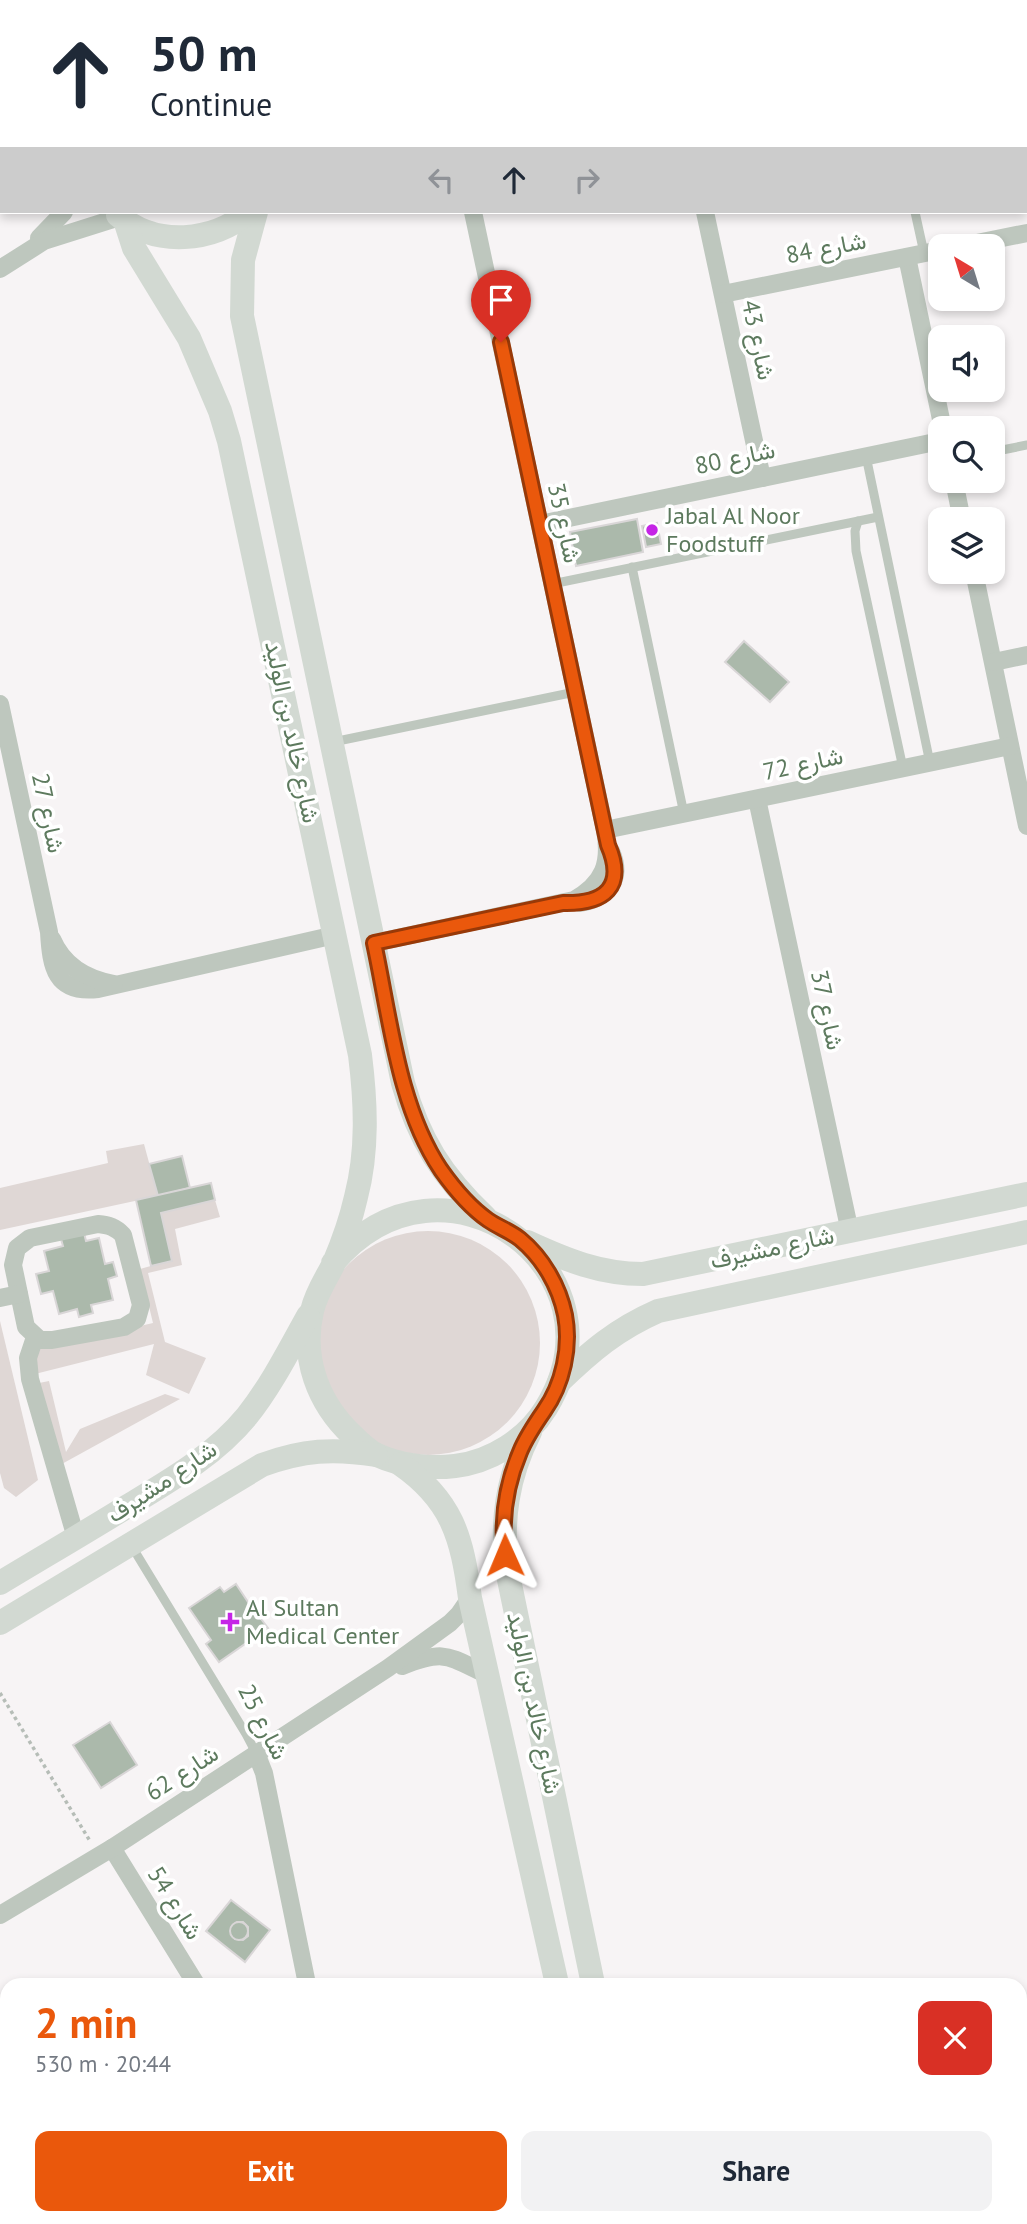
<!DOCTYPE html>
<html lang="en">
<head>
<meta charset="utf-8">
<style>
	:root { --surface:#fff; --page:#f2f2f3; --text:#1f2937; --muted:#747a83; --accent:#ea580c }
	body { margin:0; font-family:"PT Sans",Vazirmatn,sans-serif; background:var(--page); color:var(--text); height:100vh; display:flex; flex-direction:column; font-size:26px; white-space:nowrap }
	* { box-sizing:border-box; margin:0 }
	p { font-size:23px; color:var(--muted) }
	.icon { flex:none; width:38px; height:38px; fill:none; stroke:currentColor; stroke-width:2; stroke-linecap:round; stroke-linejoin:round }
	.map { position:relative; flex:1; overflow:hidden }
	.details { position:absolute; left:0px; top:1978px; width:1027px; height:247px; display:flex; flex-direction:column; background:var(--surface); border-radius:21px 21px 0 0; box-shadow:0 4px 10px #0003 }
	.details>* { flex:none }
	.hud { position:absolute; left:0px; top:0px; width:1027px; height:214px; box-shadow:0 4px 10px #0003; background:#fff; color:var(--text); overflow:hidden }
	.needle { width:46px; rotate:322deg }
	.tools { position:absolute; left:928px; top:234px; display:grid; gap:14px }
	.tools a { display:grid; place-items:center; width:77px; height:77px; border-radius:14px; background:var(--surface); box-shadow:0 4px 10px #0003; font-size:35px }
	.pin { position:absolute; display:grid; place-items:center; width:60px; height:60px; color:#fff; margin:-72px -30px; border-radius:50% 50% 50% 0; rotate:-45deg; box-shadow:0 0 7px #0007 }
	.pin .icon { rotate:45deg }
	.me { position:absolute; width:77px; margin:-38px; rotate:359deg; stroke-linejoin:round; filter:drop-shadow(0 0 5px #0008) }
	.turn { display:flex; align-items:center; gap:24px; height:147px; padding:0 35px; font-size:32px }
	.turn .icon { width:91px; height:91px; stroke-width:2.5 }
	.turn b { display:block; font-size:49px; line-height:60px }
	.lanes { display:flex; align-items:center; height:66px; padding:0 35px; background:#0003; justify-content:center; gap:35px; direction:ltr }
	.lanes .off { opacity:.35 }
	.round { display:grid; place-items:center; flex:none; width:74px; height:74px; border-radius:14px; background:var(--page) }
	.summary { display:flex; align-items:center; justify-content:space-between; height:119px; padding:0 35px }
	h1 { font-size:42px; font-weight:800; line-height:52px; color:var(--accent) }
	.primary-button { display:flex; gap:14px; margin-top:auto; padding:14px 35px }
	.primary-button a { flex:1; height:80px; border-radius:14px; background:var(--accent); color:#fff; font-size:28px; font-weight:800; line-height:80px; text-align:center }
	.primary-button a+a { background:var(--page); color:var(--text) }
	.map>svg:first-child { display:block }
	.green { fill:#dfd7d5 }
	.building { fill:#abb9ab; stroke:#d9d6d7; stroke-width:2; fill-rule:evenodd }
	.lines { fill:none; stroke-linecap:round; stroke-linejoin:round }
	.path { stroke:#b6bdb7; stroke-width:3.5; stroke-dasharray:3.5 3.5; stroke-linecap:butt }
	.lane { stroke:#bec7be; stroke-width:9 }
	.street { stroke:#bec7be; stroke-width:18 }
	.secondary { stroke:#d2d9d2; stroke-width:24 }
	.route-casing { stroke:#983908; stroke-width:18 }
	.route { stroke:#ea580c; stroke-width:12 }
	.poi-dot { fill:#c525e6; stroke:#fff; stroke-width:2.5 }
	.labels { text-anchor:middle; stroke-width:7; stroke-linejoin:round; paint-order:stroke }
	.street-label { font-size:24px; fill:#5d7a5e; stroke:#fff }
	.poi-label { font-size:24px; fill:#5d7a5e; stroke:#fff; text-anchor:start }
</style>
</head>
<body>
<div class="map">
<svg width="1027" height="2224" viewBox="0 0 1027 2224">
	<rect width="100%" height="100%" fill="#f7f4f5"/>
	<!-- green -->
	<g class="green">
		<polygon points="144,1144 158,1196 0,1230 0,1188 108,1163 106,1151"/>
		<polygon points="215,1200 220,1217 175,1229 182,1265 148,1273 165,1342 206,1358 189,1394 146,1375 154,1344 35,1374 32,1351 153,1323 140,1269 172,1260 161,1213"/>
		<circle cx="428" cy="1343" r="112"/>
		<polygon points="0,1321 38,1480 16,1497 4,1488 0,1473"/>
		<polygon points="49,1381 66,1452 80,1429 165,1394 180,1399 60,1465 39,1383"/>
	</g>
	<!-- building -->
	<g class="building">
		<polygon points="637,519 643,552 576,566 570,532"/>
		<polygon points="657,523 661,544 646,547 642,526"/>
		<polygon points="744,641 789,682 770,702 725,662"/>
		<polygon points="182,1156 190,1188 158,1196 149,1164"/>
		<polygon points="211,1183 215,1200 161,1213 172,1261 151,1266 136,1200"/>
		<polygon points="84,1233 86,1241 99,1238 105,1264 113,1262 117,1276 108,1279 113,1300 91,1305 93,1313 79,1317 77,1309 59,1314 53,1291 41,1294 36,1274 49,1271 44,1251 63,1246 61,1239"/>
		<polygon points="236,1584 252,1608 257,1604 262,1612 258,1615 268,1628 219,1662 206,1644 211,1640 189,1608 220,1587 224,1592"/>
		<polygon points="110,1722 137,1765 101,1788 73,1745"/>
		<path d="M 231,1900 L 270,1930 L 245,1962 L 206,1931 ZM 237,1922 L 243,1922 L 248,1927 L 248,1936 L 243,1940 L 235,1939 L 231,1934 L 232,1926 Z"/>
		<circle cx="239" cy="1931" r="9"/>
	</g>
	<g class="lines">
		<!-- path -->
		<g class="path">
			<polyline points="0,1693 90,1841"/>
			<polyline points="985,2217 986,2224"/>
			<polyline points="343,2224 345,2217"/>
		</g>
		<!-- lane -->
		<g class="lane">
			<polyline points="915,212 924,253"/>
			<polyline points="992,452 1027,445"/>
			<polyline points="866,456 930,763"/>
			<polyline points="858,521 855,531 856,551 903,768"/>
			<polyline points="632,567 684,814"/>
			<polyline points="552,584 878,517"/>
			<polyline points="333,742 575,692"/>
			<polyline points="131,1545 246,1734 256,1753"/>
			<polyline points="188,2224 194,2217"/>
		</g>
		<!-- street -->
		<g class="street">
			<polyline points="442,0 443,2"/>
			<polyline points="705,212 762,478"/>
			<polyline points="39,238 64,212"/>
			<polyline points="957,247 1027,233"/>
			<polyline points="907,257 943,429"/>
			<polyline points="0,269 44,241 120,217"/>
			<polyline points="723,294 940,250"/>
			<polyline points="954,481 962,520"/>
			<polyline points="540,524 940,441"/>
			<polyline points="974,572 1027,826"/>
			<polyline points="994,662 1027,655"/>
			<path d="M 0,704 L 49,932 C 51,967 55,994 98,989 L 335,935"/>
			<polyline points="757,799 850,1232"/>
			<polyline points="605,830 1010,746"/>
			<path d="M 580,903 C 609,898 623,879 611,851"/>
			<path d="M 52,939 C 63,965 86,979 114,984"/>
			<path d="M 374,943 L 574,900 C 604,883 611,863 605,830 L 473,212"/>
			<path d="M 98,1224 C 109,1225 115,1227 123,1235 L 141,1305 L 137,1319 L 124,1327 L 52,1340 L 40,1340 L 26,1327 L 13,1265 L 17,1248 L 30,1238 Z"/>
			<polyline points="0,1298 19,1294"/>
			<polyline points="35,1337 28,1358 30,1379 76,1538"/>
			<path d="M 402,1666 C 446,1649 447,1656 488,1675"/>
			<polyline points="256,1753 264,1773 307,1984"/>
			<polyline points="112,1848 196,1984"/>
			<polyline points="0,1915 112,1848 388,1668 450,1623 459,1614 470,1598"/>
			<polyline points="0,2174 7,2185"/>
			<polyline points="26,2217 30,2224"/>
		</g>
		<!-- secondary -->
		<g class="secondary">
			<polyline points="38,0 44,2"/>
			<polyline points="735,2 744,0"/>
			<polyline points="905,2 913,0"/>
			<polyline points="0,64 2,66"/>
			<path d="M 256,212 L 243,260 L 242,316 L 403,1083 C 419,1140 442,1176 485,1217"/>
			<path d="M 118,215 C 156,248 213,242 249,212"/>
			<path d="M 125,220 L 134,248 L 189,338 L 220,411 L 229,441 L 360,1055 C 366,1103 368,1151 356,1197 C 351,1219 343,1242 334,1263 C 326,1279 316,1293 312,1311 C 301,1358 318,1403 352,1435 C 359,1442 368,1451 377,1455 C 401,1466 430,1469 455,1466 C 491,1462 527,1439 546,1408 C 631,1270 443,1132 333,1263"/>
			<path d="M 527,1242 C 566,1260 600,1274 643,1274 L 1027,1194"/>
			<path d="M 559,1382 C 591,1351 617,1329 658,1311 L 1027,1232"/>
			<path d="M 530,1432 C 507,1477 501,1521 507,1570 L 593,1984"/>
			<path d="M 400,1464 C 452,1500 462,1537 470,1598 L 557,1984"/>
			<path d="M 0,1583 C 43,1557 86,1532 128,1506 C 171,1480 215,1455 247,1416 C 271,1386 289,1350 308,1316"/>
			<path d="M 0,1623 L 262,1465 C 303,1450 333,1448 376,1455"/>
			<polyline points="1020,2095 1027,2094"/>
			<polyline points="606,2217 607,2224"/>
			<polyline points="644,2217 646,2224"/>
		</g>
	</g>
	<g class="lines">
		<defs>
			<path id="route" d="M 501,342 L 608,845 C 626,887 605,904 563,903 L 374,943 C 390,1017 398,1106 441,1170 C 453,1187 471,1208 488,1220 C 498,1227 510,1231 520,1239 C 543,1258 559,1286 565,1315 C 571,1347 563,1384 544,1411 C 535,1424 526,1437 520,1452 C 506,1485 501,1520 505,1555"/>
		</defs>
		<!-- route casing -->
		<use href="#route" class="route-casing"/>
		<!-- route -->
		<use href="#route" class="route"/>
	</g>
	<!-- markers -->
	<g class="poi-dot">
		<circle cx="652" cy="530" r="7"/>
		<path d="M226.5 1611.5h7v7h7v7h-7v7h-7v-7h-7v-7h7z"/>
	</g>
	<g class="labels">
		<!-- street labels -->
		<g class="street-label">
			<text transform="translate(826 248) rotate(-11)" y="8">شارع 84</text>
			<text transform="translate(758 340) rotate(78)" y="8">شارع 43</text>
			<text transform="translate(735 458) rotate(-12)" y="8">شارع 80</text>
			<text transform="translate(564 523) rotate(78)" y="8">شارع 35</text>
			<text transform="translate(292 732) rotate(78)" y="8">شارع خالد بن الوليد</text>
			<text transform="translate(803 764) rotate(-12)" y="8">شارع 72</text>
			<text transform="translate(48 813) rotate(78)" y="8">شارع 27</text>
			<text transform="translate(827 1010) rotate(78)" y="8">شارع 37</text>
			<text transform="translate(772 1248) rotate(-12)" y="8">شارع مشيرف</text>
			<text transform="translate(162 1482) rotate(-34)" y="8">شارع مشيرف</text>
			<text transform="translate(534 1703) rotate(78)" y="8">شارع خالد بن الوليد</text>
			<text transform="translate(263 1722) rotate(63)" y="8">شارع 25</text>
			<text transform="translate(182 1773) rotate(-33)" y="8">شارع 62</text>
			<text transform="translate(175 1903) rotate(58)" y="8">شارع 54</text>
		</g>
		<!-- poi labels -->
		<g class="poi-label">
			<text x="666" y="524">Jabal Al Noor<tspan x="666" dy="28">Foodstuff</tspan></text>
			<text x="246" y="1616">Al Sultan<tspan x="246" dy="28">Medical Center</tspan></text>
		</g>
	</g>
</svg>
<div class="tools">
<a><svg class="needle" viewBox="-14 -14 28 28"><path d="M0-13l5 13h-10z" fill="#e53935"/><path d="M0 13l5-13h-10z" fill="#747a83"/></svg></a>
<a><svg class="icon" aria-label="sound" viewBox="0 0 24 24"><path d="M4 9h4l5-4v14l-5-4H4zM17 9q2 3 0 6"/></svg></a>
<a><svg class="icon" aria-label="search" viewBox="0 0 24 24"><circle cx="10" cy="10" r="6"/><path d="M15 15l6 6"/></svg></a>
<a><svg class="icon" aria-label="layers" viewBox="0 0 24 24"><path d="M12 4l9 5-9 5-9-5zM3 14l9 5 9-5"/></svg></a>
</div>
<div class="pin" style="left:501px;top:342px;background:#d93025"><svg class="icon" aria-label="arrive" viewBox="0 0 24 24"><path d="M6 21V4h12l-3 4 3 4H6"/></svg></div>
<svg class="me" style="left:505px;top:1555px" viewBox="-20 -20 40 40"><path d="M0-17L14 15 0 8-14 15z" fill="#ea580c" stroke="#fff" stroke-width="4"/></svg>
<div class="hud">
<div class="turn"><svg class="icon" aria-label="ahead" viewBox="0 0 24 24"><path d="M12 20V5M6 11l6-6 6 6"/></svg><div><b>50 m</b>Continue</div></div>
<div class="lanes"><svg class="icon off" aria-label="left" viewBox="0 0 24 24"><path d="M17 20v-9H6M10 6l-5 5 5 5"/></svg><svg class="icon" aria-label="ahead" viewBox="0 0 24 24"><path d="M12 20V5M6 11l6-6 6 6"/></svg><svg class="icon off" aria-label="right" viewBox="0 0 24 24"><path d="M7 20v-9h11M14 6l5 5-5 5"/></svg></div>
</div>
<section class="details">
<div class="summary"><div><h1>2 min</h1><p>530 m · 20:44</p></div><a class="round" style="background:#d93025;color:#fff"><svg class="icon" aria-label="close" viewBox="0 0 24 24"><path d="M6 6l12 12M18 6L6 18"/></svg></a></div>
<div class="primary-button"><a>Exit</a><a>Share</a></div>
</section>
</div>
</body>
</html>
